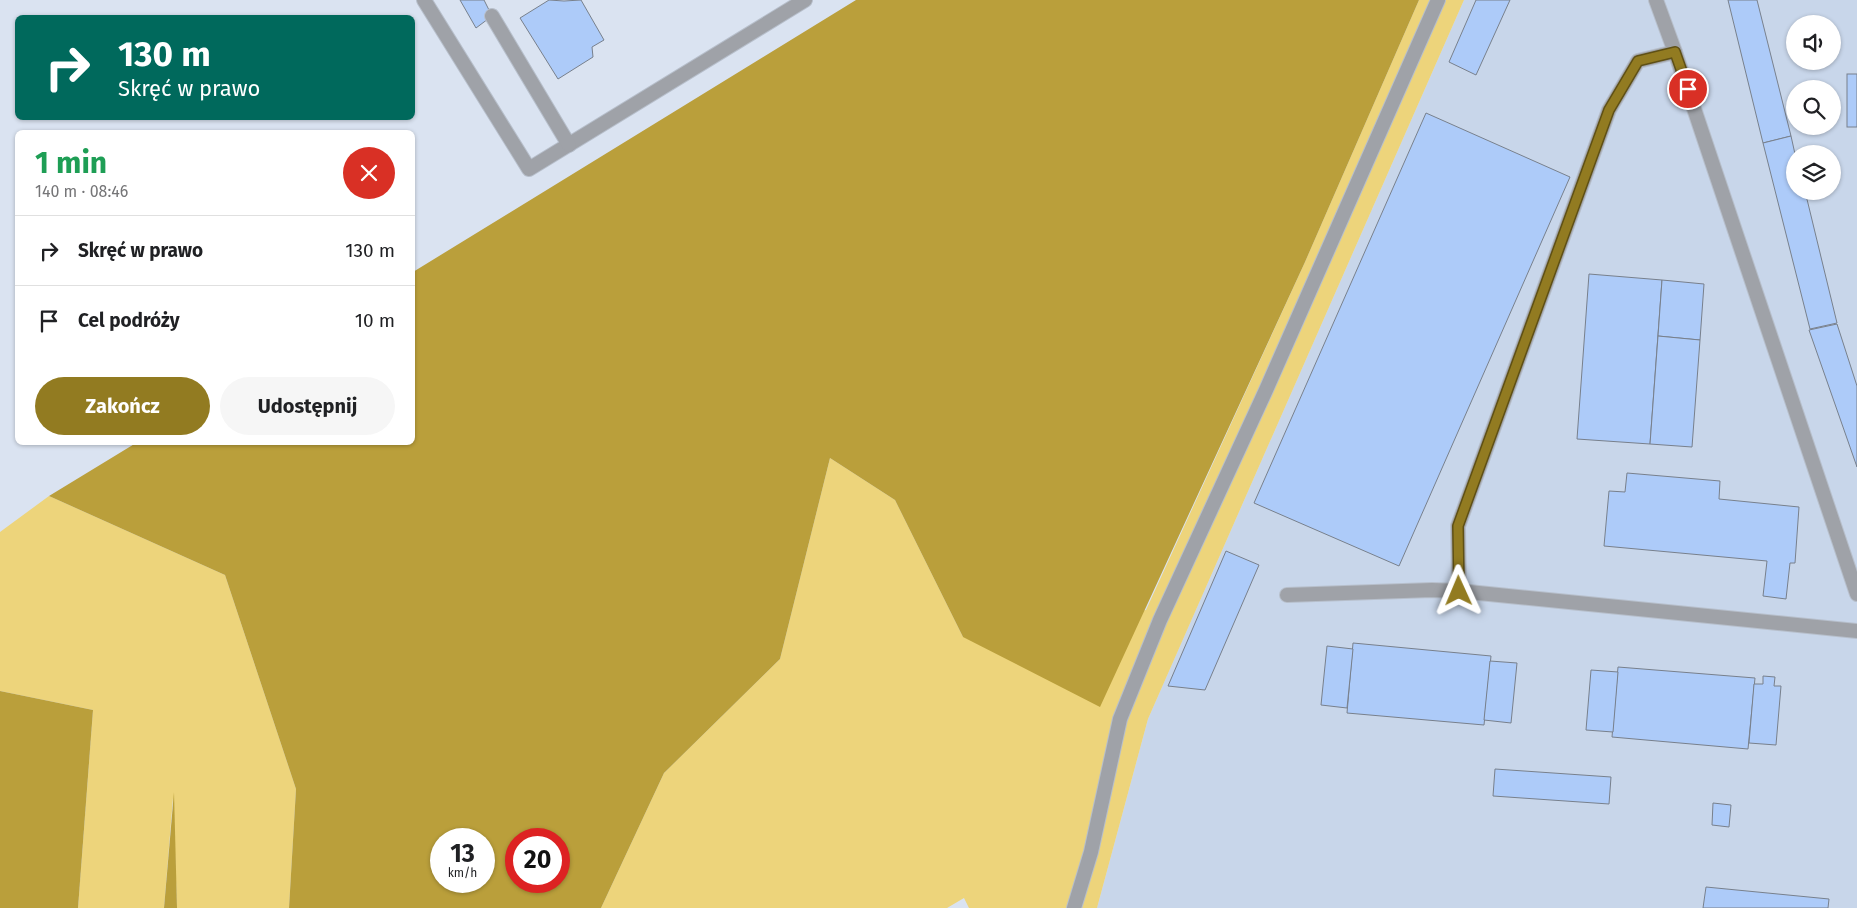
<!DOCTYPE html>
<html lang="pl">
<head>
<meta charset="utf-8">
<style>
	:root { --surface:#fff; --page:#f6f6f6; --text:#202124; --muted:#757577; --line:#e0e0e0; --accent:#927b21 }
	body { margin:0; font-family:"Fira Sans",sans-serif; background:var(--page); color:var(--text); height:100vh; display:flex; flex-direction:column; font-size:19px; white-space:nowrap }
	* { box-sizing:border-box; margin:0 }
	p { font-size:16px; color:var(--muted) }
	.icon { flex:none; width:28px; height:28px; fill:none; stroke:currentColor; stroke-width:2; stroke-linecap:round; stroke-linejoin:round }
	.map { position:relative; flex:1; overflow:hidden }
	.sheet { position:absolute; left:15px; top:130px; width:400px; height:315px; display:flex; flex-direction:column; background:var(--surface); border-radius:8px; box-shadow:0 1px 4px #0004 }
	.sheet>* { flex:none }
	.hud { position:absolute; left:15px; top:15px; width:400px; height:105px; border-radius:8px; box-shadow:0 1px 4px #0004; background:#00695c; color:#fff; overflow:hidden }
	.fabs { position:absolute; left:1786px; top:15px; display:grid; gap:10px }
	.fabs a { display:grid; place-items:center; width:55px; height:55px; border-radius:50%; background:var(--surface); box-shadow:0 1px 4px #0004; font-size:25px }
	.speed { position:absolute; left:430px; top:828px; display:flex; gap:10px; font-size:25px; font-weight:700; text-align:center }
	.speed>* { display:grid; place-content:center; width:65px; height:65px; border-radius:50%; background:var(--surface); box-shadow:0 1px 4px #0004; line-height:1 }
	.speed small { font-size:12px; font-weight:400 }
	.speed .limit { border:8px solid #d22; background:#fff; color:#111 }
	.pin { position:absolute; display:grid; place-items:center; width:42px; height:42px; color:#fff; margin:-21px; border:2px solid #fff; border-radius:50%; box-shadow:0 1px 5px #0007 }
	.me { position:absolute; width:55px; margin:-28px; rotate:359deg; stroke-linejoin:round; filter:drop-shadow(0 0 4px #0008) }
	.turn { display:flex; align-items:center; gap:18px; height:105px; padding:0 20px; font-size:22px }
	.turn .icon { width:65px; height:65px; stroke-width:2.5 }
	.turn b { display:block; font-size:35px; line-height:42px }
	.round { display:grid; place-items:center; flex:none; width:52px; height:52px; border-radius:26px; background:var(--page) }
	.headline { display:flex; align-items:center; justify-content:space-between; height:85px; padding:0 20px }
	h1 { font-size:30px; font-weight:700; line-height:38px; color:#1e9e55 }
	.primary-button { display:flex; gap:10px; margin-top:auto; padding:10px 20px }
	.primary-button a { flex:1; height:58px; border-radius:30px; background:var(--accent); color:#fff; font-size:20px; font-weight:700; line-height:58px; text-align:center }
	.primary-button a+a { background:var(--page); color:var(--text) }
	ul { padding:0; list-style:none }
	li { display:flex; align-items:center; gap:15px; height:70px; padding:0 20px; border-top:1px solid var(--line) }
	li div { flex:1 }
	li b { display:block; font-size:19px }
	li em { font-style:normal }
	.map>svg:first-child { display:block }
	.built { fill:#c8d6ea; fill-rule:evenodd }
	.green { fill:#edd47b }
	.forest { fill:#ba9f3b; fill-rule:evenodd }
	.building { fill:#adcbf9; stroke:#78808c }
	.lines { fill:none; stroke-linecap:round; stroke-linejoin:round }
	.lane-casing { stroke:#b7bfcb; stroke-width:16 }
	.lane { stroke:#9fa2a8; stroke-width:14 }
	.route-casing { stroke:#5f5015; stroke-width:12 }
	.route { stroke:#927b21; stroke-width:9 }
</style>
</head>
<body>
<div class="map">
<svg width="1857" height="908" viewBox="0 0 1857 908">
	<rect width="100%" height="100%" fill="#dae3f1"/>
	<!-- built -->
	<path class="built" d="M 1464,0 L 1857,0 L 1857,908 L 1097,908 L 1148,719 ZM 1795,24 L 1832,24 L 1832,61 L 1795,61 ZM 1795,89 L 1832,89 L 1832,126 L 1795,126 ZM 1795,154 L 1832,154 L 1832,191 L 1795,191 Z"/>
	<!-- green -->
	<g class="green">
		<polygon points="1419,0 1464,0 1148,719 1097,908 969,908 964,898 947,908 601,908 664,773 780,659 830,458 895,500 963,637 1146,610 1305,262"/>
		<polygon points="49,496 225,575 296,789 289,908 177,908 173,798 164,908 78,908 93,710 0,691 0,532"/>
	</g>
	<!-- forest -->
	<g class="forest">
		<path d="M 856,0 L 1419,0 L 1305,262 L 1100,707 L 963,637 L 895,500 L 830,458 L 780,659 L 664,773 L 601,908 L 289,908 L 296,789 L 225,575 L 49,496 L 136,443 L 412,442 L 413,272 ZM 441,839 L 484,839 L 484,881 L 441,881 ZM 516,839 L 559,839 L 559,881 L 516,881 Z"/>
		<polygon points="0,691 93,710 78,908 0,908"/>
		<polygon points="174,792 177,908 164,908"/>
	</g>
	<!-- building -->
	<g class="building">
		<polygon points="460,0 484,0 492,16 476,28"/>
		<polygon points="549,0 564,1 581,0 604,40 592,47 593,57 558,79 520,18"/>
		<polygon points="1476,0 1510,0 1476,75 1449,62"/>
		<polygon points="1728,0 1757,0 1791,136 1763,143"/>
		<rect x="1847" y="74" width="10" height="53"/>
		<polygon points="1426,113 1570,177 1399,566 1254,503"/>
		<polygon points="1791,136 1795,154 1795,191 1805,191 1837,323 1810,329 1763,143"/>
		<polygon points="1589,274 1662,280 1650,444 1577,439"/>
		<polygon points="1662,280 1704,284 1700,340 1658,336"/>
		<polygon points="1837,324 1857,386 1857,467 1809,330"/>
		<polygon points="1658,336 1700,340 1692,447 1650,444"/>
		<polygon points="1627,473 1720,481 1719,499 1799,507 1795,563 1790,563 1786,599 1763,596 1767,561 1604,546 1609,491 1625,492"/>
		<polygon points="1226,551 1259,565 1205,690 1168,686"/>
		<polygon points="1353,643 1491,656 1484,725 1347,713"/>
		<polygon points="1327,646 1353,649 1347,708 1321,705"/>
		<polygon points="1490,661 1517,663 1511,723 1484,720"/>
		<polygon points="1618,667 1755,678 1748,749 1612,737"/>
		<polygon points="1591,670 1618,672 1613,732 1586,730"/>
		<polygon points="1763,676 1775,677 1774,686 1781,686 1776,745 1749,743 1754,684 1763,684"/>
		<polygon points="1495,769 1611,777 1609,804 1493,796"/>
		<polygon points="1713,803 1731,805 1729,827 1712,825"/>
		<polygon points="1706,887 1829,899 1828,908 1703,908"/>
	</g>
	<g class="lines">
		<defs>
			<g id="lane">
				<polyline points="424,0 529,169 805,0"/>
				<polyline points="1656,0 1675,52 1857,594"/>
				<polyline points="492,16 569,145"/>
				<polyline points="1459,591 1458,526 1609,110 1638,61 1675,52"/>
				<polyline points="1287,595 1432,590 1459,591 1857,631"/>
				<polyline points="1074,908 1091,852 1120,719 1160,620 1266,390 1438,0"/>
			</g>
		</defs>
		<!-- lane casing -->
		<use href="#lane" class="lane-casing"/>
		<!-- lane -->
		<use href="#lane" class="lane"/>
	</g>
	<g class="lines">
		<defs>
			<polyline id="route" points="1459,591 1458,526 1609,110 1638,61 1675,52 1688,89"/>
		</defs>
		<!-- route casing -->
		<use href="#route" class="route-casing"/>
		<!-- route -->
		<use href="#route" class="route"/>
	</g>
</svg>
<div class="fabs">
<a><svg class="icon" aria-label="sound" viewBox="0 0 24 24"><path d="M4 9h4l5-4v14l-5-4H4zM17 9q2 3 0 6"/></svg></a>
<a><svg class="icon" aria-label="search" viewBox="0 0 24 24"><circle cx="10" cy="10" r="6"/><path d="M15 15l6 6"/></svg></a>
<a><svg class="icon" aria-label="layers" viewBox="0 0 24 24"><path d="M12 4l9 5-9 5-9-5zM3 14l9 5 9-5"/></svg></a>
</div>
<div class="speed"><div>13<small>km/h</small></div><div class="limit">20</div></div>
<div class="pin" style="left:1688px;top:89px;background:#d93025"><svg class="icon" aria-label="arrive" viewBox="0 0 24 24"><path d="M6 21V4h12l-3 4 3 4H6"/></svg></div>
<svg class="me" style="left:1459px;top:591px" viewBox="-20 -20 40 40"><path d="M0-17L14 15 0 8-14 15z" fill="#927b21" stroke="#fff" stroke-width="4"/></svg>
<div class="hud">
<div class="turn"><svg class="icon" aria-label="right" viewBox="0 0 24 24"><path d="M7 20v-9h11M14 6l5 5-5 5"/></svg><div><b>130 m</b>Skręć w prawo</div></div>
</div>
<section class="sheet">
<div class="headline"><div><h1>1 min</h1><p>140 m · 08:46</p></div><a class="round" style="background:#d93025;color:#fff"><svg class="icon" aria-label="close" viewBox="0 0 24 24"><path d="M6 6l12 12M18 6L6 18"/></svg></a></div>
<ul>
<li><svg class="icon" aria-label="right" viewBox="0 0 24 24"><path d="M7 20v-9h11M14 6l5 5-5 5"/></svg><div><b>Skręć w prawo</b></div><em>130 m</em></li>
<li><svg class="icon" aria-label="arrive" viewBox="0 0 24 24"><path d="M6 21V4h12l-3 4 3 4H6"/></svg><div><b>Cel podróży</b></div><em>10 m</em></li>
</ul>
<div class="primary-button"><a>Zakończ</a><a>Udostępnij</a></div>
</section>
</div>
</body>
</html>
